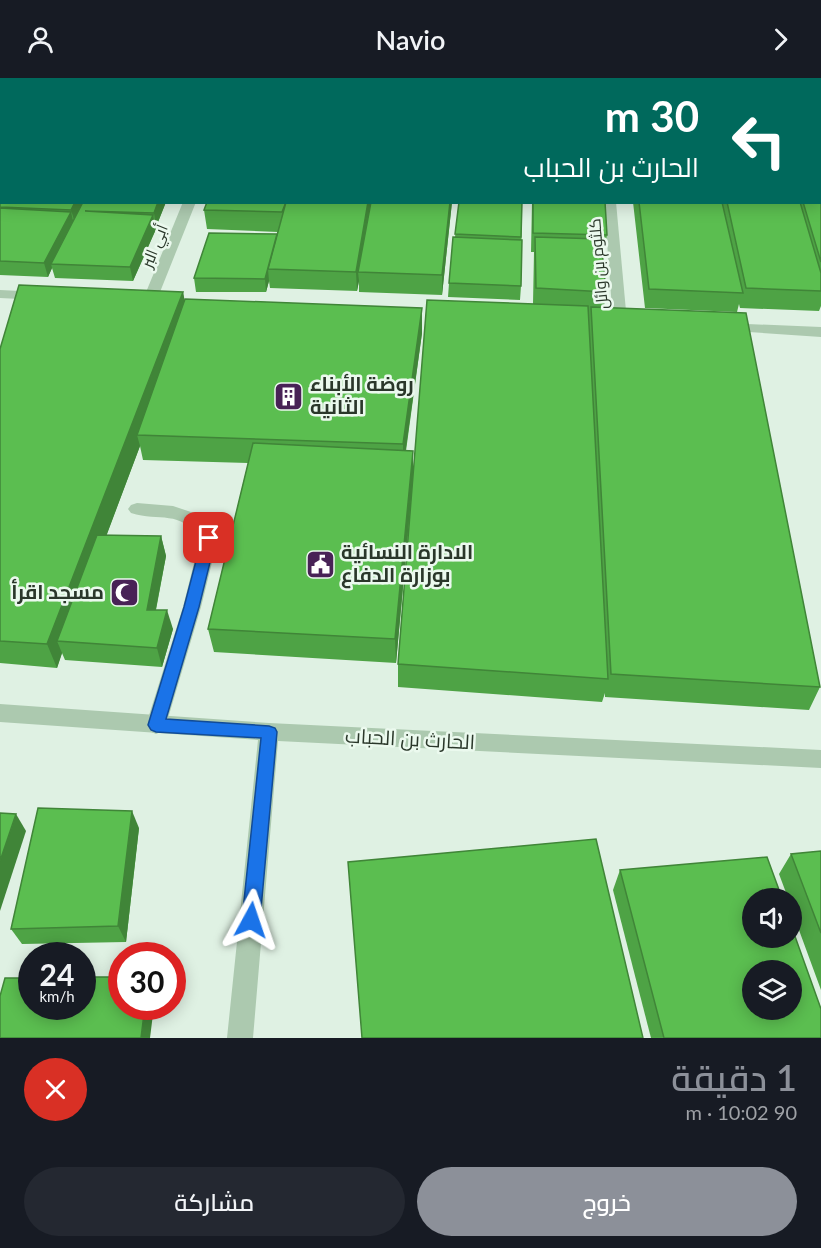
<!DOCTYPE html>
<html lang="ar">
<head>
<meta charset="utf-8">
<style>
	:root { --surface:#171b24; --page:#242831; --text:#f1f3f6; --muted:#9ea1a6; --accent:#8c9099 }
	body { margin:0; font-family:Lato,Cairo,sans-serif; background:var(--page); color:var(--text); direction:rtl; height:100vh; display:flex; flex-direction:column; font-size:22px; white-space:nowrap }
	* { box-sizing:border-box; margin:0 }
	p { font-size:20px; color:var(--muted) }
	.icon { flex:none; width:33px; height:33px; fill:none; stroke:currentColor; stroke-width:2; stroke-linecap:round; stroke-linejoin:round }
	.map { position:relative; height:960px; overflow:hidden; direction:ltr }
	.details { display:flex; flex-direction:column; background:var(--surface); flex:1 }
	.details>* { flex:none }
	.banner { position:absolute; left:0px; top:0px; width:822px; height:126px; box-shadow:0 3px 15px #0003; direction:rtl; background:#00695c; color:#fff; overflow:hidden }
	.fabs { position:absolute; left:742px; top:810px; display:grid; gap:12px }
	.fabs a { display:grid; place-items:center; width:60px; height:60px; border-radius:50%; background:var(--surface); box-shadow:0 3px 15px #0003; font-size:30px }
	.speed { position:absolute; left:18px; top:864px; display:flex; gap:12px; font-size:30px; font-weight:700; text-align:center }
	.speed>* { display:grid; place-content:center; width:78px; height:78px; border-radius:50%; background:var(--surface); box-shadow:0 3px 15px #0003; line-height:1 }
	.speed small { font-size:15px; font-weight:400 }
	.speed .limit { border:9px solid #d22; background:#fff; color:#111 }
	.pin { position:absolute; display:grid; place-items:center; width:51px; height:51px; color:#fff; margin:-26px; border-radius:12px; box-shadow:0 3px 9px #0006 }
	.me { position:absolute; width:66px; margin:-33px; rotate:5deg; stroke-linejoin:round; filter:drop-shadow(0 0 4px #0008) }
	.turn { display:flex; align-items:center; gap:21px; height:126px; padding:0 24px; font-size:27px }
	.turn .icon { width:78px; height:78px; stroke-width:2.5 }
	.turn b { display:block; font-size:42px; line-height:51px }
	.round { display:grid; place-items:center; flex:none; width:63px; height:63px; border-radius:32px; background:var(--page) }
	.headline { display:flex; align-items:center; justify-content:space-between; height:102px; padding:0 24px }
	h1 { font-size:36px; font-weight:600; line-height:45px; color:var(--accent) }
	.primary-button { display:flex; gap:12px; margin-top:auto; padding:12px 24px }
	.primary-button a { flex:1; height:69px; border-radius:36px; background:var(--accent); color:#fff; font-size:24px; font-weight:600; line-height:69px; text-align:center }
	.primary-button a+a { background:var(--page); color:var(--text) }
	header { display:flex; justify-content:space-between; align-items:center; height:78px; padding:0 24px; background:var(--surface); font-size:27px; font-weight:600 }
	.map>svg:first-child { display:block }
	.lines { fill:none; stroke-linecap:round; stroke-linejoin:round }
	.lane { fill:#acc9af; fill-rule:evenodd }
	.street { fill:#acc9af; fill-rule:evenodd }
	.wall { fill:#4ea345 }
	.shaded-wall { fill:#408538 }
	.building { fill:#5bbe50; stroke:#408538; stroke-width:1.5; fill-rule:evenodd }
	.route { fill:#1a73e8; stroke:#114b97; stroke-width:1.5 }
	.labels { text-anchor:middle; stroke-width:5; stroke-linejoin:round; paint-order:stroke }
	.far-street-label { font-size:16px; fill:#2a372a; stroke:#ebf9ee }
	.poi-label { font-size:20px; font-weight:bold; fill:#2a372a; stroke:#ebf9ee; text-anchor:start }
	.street-label { font-size:20px; fill:#2a372a; stroke:#ebf9ee }
</style>
</head>
<body>
<header><svg class="icon" aria-label="forward" viewBox="0 0 24 24"><path d="M9 5l7 7-7 7"/></svg>Navio<svg class="icon" aria-label="person" viewBox="0 0 24 24"><circle cx="12" cy="8" r="4"/><path d="M4 21q1-7 8-7t8 7"/></svg></header>
<div class="map">
<svg width="821" height="960" viewBox="0 0 821 960">
	<rect width="100%" height="100%" fill="#dff1e3"/>
	<g class="lines">
		<!-- lane -->
		<path class="lane" d="M 137,425 L 173,428 L 203,438 L 218,460 L 201,529 L 166,647 L 163,653 L 156,656 L 149,653 L 146,647 L 183,529 L 200,461 C 180,431 160,444 131,435 L 128,431 L 131,427 Z"/>
		<!-- street -->
		<g class="street">
			<polygon points="234,0 244,0 233,2"/>
			<polygon points="512,0 566,0 567,2 513,2"/>
			<rect x="594" y="0" width="10" height="2"/>
			<rect x="0" y="77" width="2" height="8"/>
			<polygon points="183,124 196,124 156,224 149,228 144,227 142,224"/>
			<polygon points="604,124 616,124 627,244 620,248 613,244"/>
			<polygon points="0,212 40,214 47,218 40,222 0,220"/>
			<polygon points="724,245 821,249 821,259 719,252 717,249"/>
			<polygon points="0,626 269,645 821,672 821,690 278,663 253,960 227,960 258,662 0,644"/>
		</g>
	</g>
	<!-- wall -->
	<g class="wall">
		<polygon points="0,0 93,0 93,2 2,2 2,65 0,65"/>
		<polygon points="0,82 2,124 166,124 156,149 155,149 156,151 133,203 55,200 52,190 48,199 0,197"/>
		<polygon points="821,106 821,228 819,233 740,230 739,226 737,234 645,230 633,124 820,124"/>
		<polygon points="207,124 452,124 442,217 359,214 359,203 357,213 270,210 269,203 266,214 196,214 194,200 277,156 278,154 207,151 204,132"/>
		<polygon points="459,124 522,124 521,208 520,222 448,219 449,205 455,159"/>
		<polygon points="532,124 605,124 607,157 604,176 602,176 606,214 604,229 820,609 809,632 605,619 605,615 602,624 398,609 398,586 410,436 396,585 214,574 208,551 248,385 143,382 140,368 106,458 161,458 166,478 156,532 173,551 162,589 65,582 62,575 57,590 0,585 0,271 183,214 184,222 422,230 422,255 406,373 413,391 533,226 534,174 531,174"/>
		<polygon points="139,750 126,864 22,866 11,851"/>
		<polygon points="821,773 821,912 792,833 792,820 788,820 779,796 791,776"/>
		<polygon points="620,792 821,960 651,960 613,812"/>
	</g>
	<!-- shaded-wall -->
	<g class="shaded-wall">
		<polygon points="22,0 34,0 33,2 21,2"/>
		<polygon points="75,124 86,124 75,145 71,132"/>
		<polygon points="158,124 166,124 156,149 154,135"/>
		<polygon points="368,124 372,124 358,194 359,203 357,213 356,194"/>
		<polygon points="450,124 452,124 442,217 442,197"/>
		<polygon points="71,134 74,147 51,186 52,190 48,199 44,185"/>
		<polygon points="153,137 156,151 133,203 130,189"/>
		<polygon points="277,156 268,191 269,203 266,214 265,201"/>
		<polygon points="183,214 188,239 137,357 140,368 67,563 57,563 62,575 57,590 47,566"/>
		<polygon points="422,230 422,255 403,391 403,366"/>
		<polygon points="413,373 413,398 396,585 395,561"/>
		<polygon points="161,458 166,478 152,551 147,532"/>
		<polygon points="167,532 173,551 162,589 157,570"/>
		<polygon points="132,733 139,750 126,864 118,848"/>
		<polygon points="16,736 26,753 0,833 0,783"/>
		<polygon points="145,928 154,928 150,960 141,960"/>
	</g>
	<!-- building -->
	<g class="building">
		<polygon points="0,0 22,0 21,2 2,2 2,14 0,14"/>
		<polygon points="31,0 86,0 85,2 30,2"/>
		<polygon points="94,0 150,0 150,2 93,2"/>
		<polygon points="162,0 221,0 221,2 161,2"/>
		<polygon points="265,0 322,0 322,2 264,2"/>
		<rect x="332" y="0" width="57" height="2"/>
		<rect x="405" y="0" width="124" height="2"/>
		<polygon points="536,0 563,0 593,2 536,2"/>
		<rect x="820" y="10" width="1" height="34"/>
		<rect x="0" y="21" width="2" height="31"/>
		<rect x="820" y="46" width="1" height="38"/>
		<polygon points="0,82 2,82 2,124 75,124 71,132 0,129"/>
		<polygon points="820,106 821,106 821,184 803,124 820,124"/>
		<polygon points="83,124 158,124 154,135 85,133 153,137 130,189 51,186"/>
		<polygon points="207,124 286,124 282,134 204,132"/>
		<polygon points="286,124 368,124 356,194 268,191"/>
		<polygon points="371,124 450,124 442,197 358,194"/>
		<polygon points="459,124 522,124 521,159 455,156"/>
		<polygon points="533,124 605,124 607,157 533,155"/>
		<polygon points="639,124 722,124 743,215 649,211"/>
		<polygon points="727,124 800,124 821,195 821,213 746,210"/>
		<polygon points="0,130 71,134 44,185 0,183"/>
		<polygon points="209,155 277,156 265,201 194,200"/>
		<polygon points="453,159 522,162 521,208 449,205"/>
		<polygon points="535,159 601,161 606,214 536,210"/>
		<polygon points="19,207 183,214 47,566 0,563 0,271"/>
		<polygon points="185,221 422,230 403,366 137,357"/>
		<polygon points="427,222 588,228 608,601 398,586"/>
		<polygon points="591,229 746,235 820,609 611,596"/>
		<polygon points="253,365 413,373 395,561 208,551"/>
		<polygon points="97,457 161,458 147,532 167,532 157,570 57,563"/>
		<polygon points="38,730 132,733 118,848 11,851"/>
		<polygon points="0,735 16,736 0,783"/>
		<polygon points="596,761 643,960 362,960 348,784"/>
		<polygon points="821,773 821,855 791,776"/>
		<path d="M 767,779 L 782,820 L 753,820 L 753,860 L 792,860 L 792,850 L 821,931 L 821,960 L 664,960 L 620,792 ZM 753,892 L 792,892 L 792,932 L 753,932 Z"/>
		<polygon points="82,899 122,899 122,928 145,928 141,960 0,960 0,918 5,900 32,900 32,928 82,928"/>
	</g>
	<!-- route -->
	<polygon class="route" points="209,455 216,460 199,529 166,641 269,648 275,650 277,654 260,842 258,849 251,851 245,849 242,842 261,660 156,654 151,652 148,647 184,529 202,460"/>
	<!-- icons -->
	<defs>
		<symbol id="building-square" viewBox="-11 -11 22 22"><rect x="-9" y="-9" width="18" height="18" rx="4" fill="#482256" stroke="#ebf9ee"/><path d="M-4-6H4V6H1V3H-1V6H-4ZM-2.5-4.3h1.7v1.8h-1.7ZM.8-4.3h1.7v1.8H.8ZM-2.5-1h1.7V.8h-1.7ZM.8-1h1.7V.8H.8Z" fill="#fff"/></symbol>
		<symbol id="civic-square" viewBox="-11 -11 22 22"><rect x="-9" y="-9" width="18" height="18" rx="4" fill="#482256" stroke="#ebf9ee"/><path d="M-.6-6.5H3V-4.5H.6V-3L4-1V1h2V6H-6V1h2V-1L-.6-3ZM-1.2 2.5V6h2.4V2.5Z" fill="#fff"/></symbol>
		<symbol id="mosque-square" viewBox="-11 -11 22 22"><rect x="-9" y="-9" width="18" height="18" rx="4" fill="#482256" stroke="#ebf9ee"/><path d="M3.5-4.9A6 6 0 1 0 3.5 4.9A5 5 0 1 1 3.5-4.9Z" fill="#fff"/></symbol>
	</defs>
	<g fill-rule="evenodd">
		<use href="#building-square" x="272" y="302" width="33" height="33"/>
		<use href="#civic-square" x="304" y="470" width="33" height="33"/>
		<use href="#mosque-square" x="108" y="498" width="33" height="33"/>
	</g>
	<g class="labels">
		<!-- far-street labels -->
		<g class="far-street-label">
			<text transform="translate(154 168) rotate(-68)" y="6">أبي البر</text>
			<text transform="translate(598 186) rotate(-95)" y="6">كلثوم بن وائل</text>
		</g>
		<!-- poi labels -->
		<g class="poi-label">
			<text x="310" y="313">روضة الأبناء<tspan x="310" dy="23">الثانية</tspan></text>
			<text x="341" y="481">الادارة النسائية<tspan x="341" dy="23">بوزارة الدفاع</tspan></text>
			<text x="104" y="521" text-anchor="end">مسجد اقرأ</text>
		</g>
		<!-- street labels -->
		<g class="street-label">
			<text transform="translate(410 661) rotate(3)" y="7">الحارث بن الحباب</text>
		</g>
	</g>
</svg>
<div class="fabs">
<a><svg class="icon" aria-label="sound" viewBox="0 0 24 24"><path d="M4 9h4l5-4v14l-5-4H4zM17 9q2 3 0 6"/></svg></a>
<a><svg class="icon" aria-label="layers" viewBox="0 0 24 24"><path d="M12 4l9 5-9 5-9-5zM3 14l9 5 9-5"/></svg></a>
</div>
<div class="speed"><div>24<small>km/h</small></div><div class="limit">30</div></div>
<div class="pin" style="left:209px;top:460px;background:#d93025"><svg class="icon" aria-label="arrive" viewBox="0 0 24 24"><path d="M6 21V4h12l-3 4 3 4H6"/></svg></div>
<svg class="me" style="left:251px;top:842px" viewBox="-20 -20 40 40"><path d="M0-17L14 15 0 8-14 15z" fill="#1a73e8" stroke="#fff" stroke-width="4"/></svg>
<div class="banner">
<div class="turn"><svg class="icon" aria-label="left" viewBox="0 0 24 24"><path d="M17 20v-9H6M10 6l-5 5 5 5"/></svg><div><b>30 m</b>الحارث بن الحباب</div></div>
</div>
</div>
<section class="details">
<div class="headline"><div><h1>1 دقيقة</h1><p>90 m · 10:02</p></div><a class="round" style="background:#d93025;color:#fff"><svg class="icon" aria-label="close" viewBox="0 0 24 24"><path d="M6 6l12 12M18 6L6 18"/></svg></a></div>
<div class="primary-button"><a>خروج</a><a>مشاركة</a></div>
</section>
</body>
</html>
